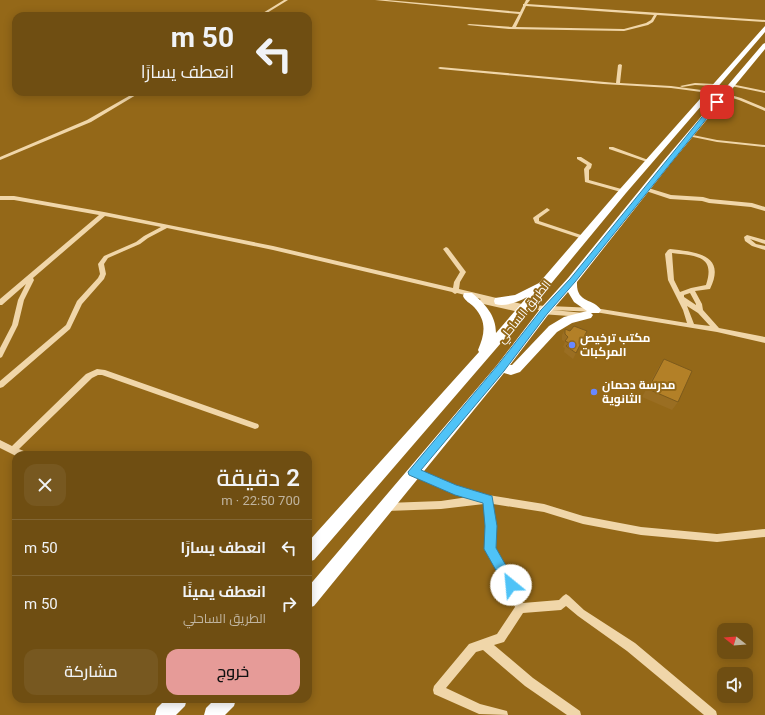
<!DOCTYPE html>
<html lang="ar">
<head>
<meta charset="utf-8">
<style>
	:root { --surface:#6f4e12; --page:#775820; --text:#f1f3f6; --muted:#c0b49f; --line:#816532; --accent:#e69b98 }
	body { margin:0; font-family:Roboto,Cairo,sans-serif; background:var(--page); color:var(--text); direction:rtl; height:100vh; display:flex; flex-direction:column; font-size:15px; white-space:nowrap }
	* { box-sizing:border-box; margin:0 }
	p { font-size:13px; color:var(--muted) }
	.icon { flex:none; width:22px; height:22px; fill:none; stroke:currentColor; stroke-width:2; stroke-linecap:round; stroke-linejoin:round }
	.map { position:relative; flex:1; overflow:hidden; direction:ltr }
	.panel { position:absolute; left:12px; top:451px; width:300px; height:252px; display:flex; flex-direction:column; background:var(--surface); border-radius:12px; box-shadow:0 2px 10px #0003; direction:rtl }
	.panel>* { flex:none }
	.top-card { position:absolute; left:12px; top:12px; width:300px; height:84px; border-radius:12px; box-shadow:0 2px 10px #0003; direction:rtl; background:#6f4e12; color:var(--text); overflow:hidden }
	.needle { width:26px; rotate:287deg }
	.fabs { position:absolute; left:717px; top:623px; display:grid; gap:8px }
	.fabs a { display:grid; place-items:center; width:36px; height:36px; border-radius:8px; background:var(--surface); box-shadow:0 2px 10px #0003; font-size:20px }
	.pin { position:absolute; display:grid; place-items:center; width:34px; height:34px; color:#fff; margin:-17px; border-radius:8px; box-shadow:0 2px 6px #0006 }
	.me { position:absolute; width:44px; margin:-22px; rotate:332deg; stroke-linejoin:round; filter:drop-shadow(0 0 3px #0008) }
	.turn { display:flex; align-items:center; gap:14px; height:84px; padding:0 12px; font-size:18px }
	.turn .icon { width:52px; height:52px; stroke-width:2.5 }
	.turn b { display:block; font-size:28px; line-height:34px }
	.round { display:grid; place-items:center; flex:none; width:42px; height:42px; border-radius:12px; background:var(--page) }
	.headline { display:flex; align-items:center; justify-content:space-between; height:68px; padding:0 12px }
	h1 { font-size:24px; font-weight:600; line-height:30px }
	.primary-button { display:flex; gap:8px; margin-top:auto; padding:8px 12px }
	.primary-button a { flex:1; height:46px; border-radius:12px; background:var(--accent); color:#111; font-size:16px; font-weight:600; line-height:46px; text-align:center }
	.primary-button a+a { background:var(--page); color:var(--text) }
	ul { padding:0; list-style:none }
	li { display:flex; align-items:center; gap:12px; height:56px; padding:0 12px; border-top:1px solid var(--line) }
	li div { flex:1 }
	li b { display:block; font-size:15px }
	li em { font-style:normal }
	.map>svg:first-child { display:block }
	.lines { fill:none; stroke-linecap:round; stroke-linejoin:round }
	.minor { fill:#f0d6a9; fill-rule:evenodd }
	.highway { fill:#fff; fill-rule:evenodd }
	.wall { fill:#9a6e22 }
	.building { fill:#b38027; stroke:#7d5a1b }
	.route { fill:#4fc3f7; stroke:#337fa1 }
	.poi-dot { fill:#6888ff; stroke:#946818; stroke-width:1.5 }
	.labels { text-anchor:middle; stroke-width:4; stroke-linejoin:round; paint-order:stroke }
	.street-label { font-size:12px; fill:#fff; stroke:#946818 }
	.poi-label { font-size:12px; font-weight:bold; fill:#fff; stroke:#946818; text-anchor:start }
</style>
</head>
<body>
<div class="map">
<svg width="765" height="715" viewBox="0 0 765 715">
	<rect width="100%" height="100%" fill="#946818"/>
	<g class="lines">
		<!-- minor -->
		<g class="minor">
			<polygon points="284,0 288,0 262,16 258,16"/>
			<path d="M 375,0 L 387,0 L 520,12 L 523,6 L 523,4 L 524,4 L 526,0 L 530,0 L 527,4 L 765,20 L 765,22 L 657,15 L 653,22 L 648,25 L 624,31 L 509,29 L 467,25 L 469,24 L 512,27 L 519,14 ZM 526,6 L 654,15 L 651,20 L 646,23 L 624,29 L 516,27 Z"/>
			<polygon points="620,64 622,65 620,83 671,86 709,91 711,92 709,93 671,88 603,84 440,69 438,68 440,67 616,83 618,65"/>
			<polygon points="695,83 715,84 717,85 715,86 695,85 682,87 680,86"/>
			<polygon points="731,84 765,91 765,93 731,86"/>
			<polygon points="136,92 141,92 91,122 0,160 0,157 87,120"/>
			<polygon points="724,93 741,98 765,108 765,111 739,100 723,95 722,94"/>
			<polygon points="688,134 717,140 765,145 765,147 717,142 688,136"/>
			<polygon points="609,147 613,147 651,161 647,162 609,149"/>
			<polygon points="577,157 581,157 592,164 591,168 589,170 589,180 625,190 625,192 621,192 585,182 584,169 587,165 577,159"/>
			<polygon points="645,187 671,195 703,197 710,199 752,203 765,207 765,211 751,207 709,203 702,201 670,199 643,190 643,188"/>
			<path d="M 0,196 L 14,196 L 104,212 L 273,246 L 453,288 L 454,282 L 460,272 L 443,249 L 446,247 L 448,248 L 466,272 L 460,282 L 459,289 L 526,305 L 595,308 L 687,323 L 683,310 L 668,280 L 665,254 L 668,250 L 670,249 C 695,252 727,254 710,289 L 695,291 L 702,304 L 703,310 L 719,328 L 765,337 L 765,343 L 717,332 L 595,312 L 552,310 L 585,313 L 586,315 L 583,317 L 541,314 L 538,312 L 540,310 L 520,308 L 522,310 L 519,312 L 479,303 L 478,301 L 481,299 L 457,293 L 455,294 L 452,292 L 273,250 L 167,228 L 148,238 L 140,244 L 108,258 L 104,264 L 106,274 L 104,279 L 82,304 L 70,329 L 3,387 L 0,388 L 0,381 L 66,325 L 77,301 L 98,278 L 100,274 L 98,264 L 104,256 L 136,242 L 144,236 L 161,227 L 105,216 L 33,278 L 34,280 L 24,300 L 18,325 L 2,357 L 0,358 L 0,348 L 12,325 L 18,300 L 26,284 L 2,305 L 0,305 L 0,299 L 99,215 L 14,200 L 0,200 ZM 672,253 C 695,256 716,255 706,285 L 691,288 L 680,292 L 674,280 ZM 690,293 L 696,304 L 696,305 L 684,297 L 684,295 ZM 687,306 L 698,313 L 710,326 L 694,324 Z"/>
			<polygon points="547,208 550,210 539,218 539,221 587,237 587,239 583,239 535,223 533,218 534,217"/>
			<polygon points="747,235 765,240 765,244 750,239 756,244 765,246 765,250 752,246 745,241 744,237"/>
			<polygon points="97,369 105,370 255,423 258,424 259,426 258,428 255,429 102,375 98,375 92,378 19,449 26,452 27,455 16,456 0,448 0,440 12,446 86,374"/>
			<polygon points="413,468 456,486 488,495 544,504 583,516 641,527 717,534 765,529 765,537 717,542 641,535 583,524 544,512 493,504 495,526 495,548 514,582 523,603 559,600 563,596 566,594 569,596 584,610 635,643 716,711 717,715 704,715 627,651 578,616 566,606 561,610 523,613 504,642 494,645 533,678 580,711 581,715 567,715 525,686 483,650 476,652 446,688 480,704 507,711 508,715 479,714 434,694 433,690 434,686 469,644 497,634 515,607 507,588 485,549 487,526 484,504 441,509 387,511 384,510 383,507 384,504 387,503 441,501 468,497 452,493 410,475 409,472 410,469"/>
		</g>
		<!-- highway -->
		<g class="highway">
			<path d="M 765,26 L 765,32 L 626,193 L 526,314 L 314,560 L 308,562 L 308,542 L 479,352 L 478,350 C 485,334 487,321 474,307 C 470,303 465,301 463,296 L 464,293 L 472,293 C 485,304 496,315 496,333 L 527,297 C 519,302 505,307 495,304 L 494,301 L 495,298 L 515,295 L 539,283 L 620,189 Z"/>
			<path d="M 765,43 L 765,49 L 671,163 L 577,282 C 576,304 594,298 601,310 L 599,313 L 591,313 L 593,315 L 591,318 L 572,323 L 557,332 L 520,372 L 511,375 L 504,373 L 314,606 L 308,608 L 308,587 L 497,365 L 540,309 L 568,278 L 665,159 L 763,44 ZM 568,292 L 574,302 L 587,311 L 564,317 L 549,326 L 512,365 L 510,365 L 548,315 Z"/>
			<polygon points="166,699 187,699 185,706 176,715 155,715 157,708"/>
			<polygon points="215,699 236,699 234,706 225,715 204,715 206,708"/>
		</g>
	</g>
	<!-- wall -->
	<g class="wall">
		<polygon points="565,329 584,337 573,359 564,352 565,348 563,347 565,342 562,340 562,335"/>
		<polygon points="664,359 678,402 672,410 642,397 658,368"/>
	</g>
	<!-- building -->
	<g class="building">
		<polygon points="574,326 587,331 576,353 566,346 569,343 565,341 568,337 565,334 565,329 570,331"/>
		<polygon points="664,359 692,371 678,402 648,389"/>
	</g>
	<!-- route -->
	<polygon class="route" points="715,101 720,102 575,282 547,314 504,371 421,470 456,485 492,496 497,526 496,548 517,585 516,590 511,591 507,590 484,549 485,526 483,503 455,495 409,475 408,472 497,366 541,310 570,279"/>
	<!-- markers -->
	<g class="poi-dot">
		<circle cx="572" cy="345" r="4"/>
		<circle cx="594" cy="392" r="4"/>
	</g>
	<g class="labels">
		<!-- street labels -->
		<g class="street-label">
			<text transform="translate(524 312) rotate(-51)" y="4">الطريق الساحلي</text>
		</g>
		<!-- poi labels -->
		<g class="poi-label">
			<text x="580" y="342">مكتب ترخيص<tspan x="580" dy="14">المركبات</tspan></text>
			<text x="602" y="389">مدرسة دحمان<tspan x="602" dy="14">الثانوية</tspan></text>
		</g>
	</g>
</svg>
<div class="fabs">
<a><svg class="needle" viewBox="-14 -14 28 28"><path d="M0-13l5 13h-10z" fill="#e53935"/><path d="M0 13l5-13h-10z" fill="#c0b49f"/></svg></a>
<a><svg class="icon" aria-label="sound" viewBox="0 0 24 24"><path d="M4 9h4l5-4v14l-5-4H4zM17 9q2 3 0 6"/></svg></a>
</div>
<div class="pin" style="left:717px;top:102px;background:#d93025"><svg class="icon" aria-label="arrive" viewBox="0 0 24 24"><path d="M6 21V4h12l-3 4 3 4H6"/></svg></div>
<svg class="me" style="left:511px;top:585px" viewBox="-20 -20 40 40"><circle r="19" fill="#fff"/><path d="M0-13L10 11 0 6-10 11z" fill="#4fc3f7"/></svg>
<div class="top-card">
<div class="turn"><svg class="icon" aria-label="left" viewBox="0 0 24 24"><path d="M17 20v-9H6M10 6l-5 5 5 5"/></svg><div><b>50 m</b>انعطف يسارًا</div></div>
</div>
<section class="panel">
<div class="headline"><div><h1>2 دقيقة</h1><p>700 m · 22:50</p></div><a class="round"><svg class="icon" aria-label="close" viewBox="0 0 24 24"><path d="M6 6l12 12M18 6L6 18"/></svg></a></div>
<ul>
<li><svg class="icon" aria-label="left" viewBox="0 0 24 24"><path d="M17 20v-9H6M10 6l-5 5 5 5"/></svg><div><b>انعطف يسارًا</b></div><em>50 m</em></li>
<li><svg class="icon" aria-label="right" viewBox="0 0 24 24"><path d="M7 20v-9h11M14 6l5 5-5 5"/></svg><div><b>انعطف يمينًا</b><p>الطريق الساحلي</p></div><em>50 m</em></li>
</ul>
<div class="primary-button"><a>خروج</a><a>مشاركة</a></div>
</section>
</div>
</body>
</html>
